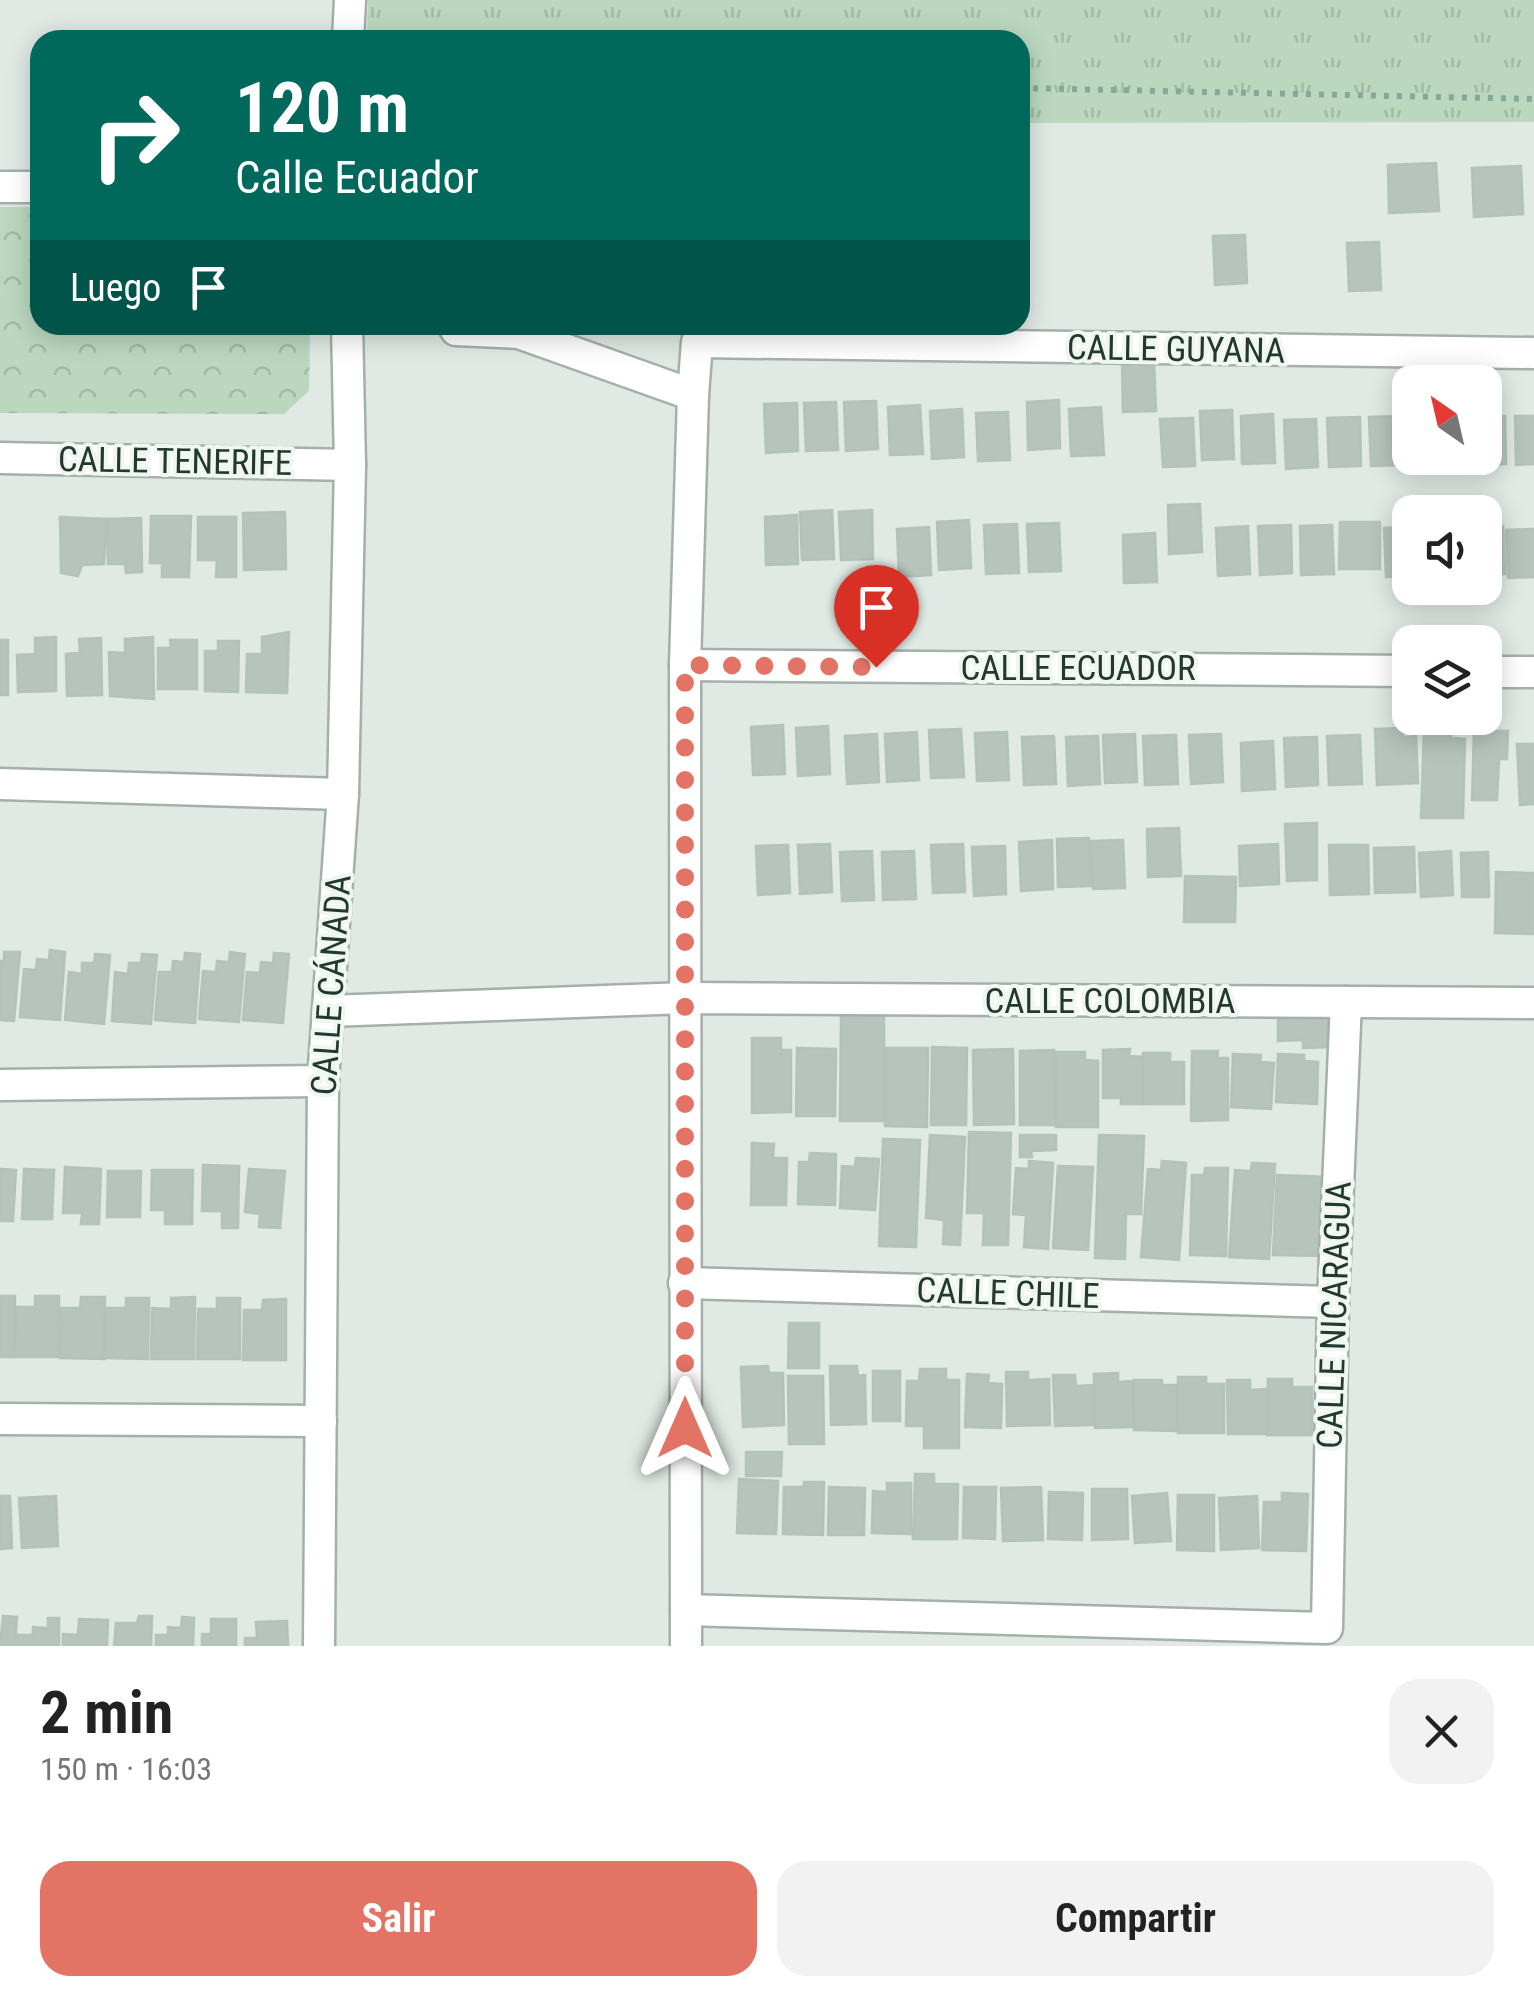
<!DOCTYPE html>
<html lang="es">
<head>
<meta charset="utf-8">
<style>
	:root { --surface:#fff; --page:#f2f2f2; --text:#222; --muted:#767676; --accent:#e27365 }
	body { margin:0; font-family:"Roboto Condensed",sans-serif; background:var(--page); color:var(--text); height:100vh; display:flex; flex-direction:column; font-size:38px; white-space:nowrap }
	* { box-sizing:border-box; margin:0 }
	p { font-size:32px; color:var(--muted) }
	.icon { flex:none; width:55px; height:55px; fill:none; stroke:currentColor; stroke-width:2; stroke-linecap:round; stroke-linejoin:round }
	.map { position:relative; height:1646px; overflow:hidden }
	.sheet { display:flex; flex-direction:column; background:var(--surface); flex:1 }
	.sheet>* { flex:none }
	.banner { position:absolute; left:30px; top:30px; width:1000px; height:305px; border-radius:30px; box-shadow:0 5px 25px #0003; background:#00695c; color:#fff; overflow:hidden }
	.needle { width:65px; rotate:326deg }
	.tools { position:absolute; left:1392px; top:365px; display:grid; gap:20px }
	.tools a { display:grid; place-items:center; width:110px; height:110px; border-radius:20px; background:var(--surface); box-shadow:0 5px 25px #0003; font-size:50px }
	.pin { position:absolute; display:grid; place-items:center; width:85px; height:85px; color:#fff; margin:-102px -42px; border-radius:50% 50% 50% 0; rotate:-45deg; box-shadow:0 0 10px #0007 }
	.pin .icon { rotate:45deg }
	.me { position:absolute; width:110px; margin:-55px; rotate:0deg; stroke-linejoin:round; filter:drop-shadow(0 0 8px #0008) }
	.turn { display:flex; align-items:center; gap:35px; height:210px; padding:0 40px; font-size:45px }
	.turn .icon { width:130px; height:130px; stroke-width:2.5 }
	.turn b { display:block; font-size:70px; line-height:85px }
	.then { display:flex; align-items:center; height:95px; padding:0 40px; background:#0003; gap:20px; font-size:38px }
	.round { display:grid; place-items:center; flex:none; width:105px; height:105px; border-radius:30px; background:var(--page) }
	.overview { display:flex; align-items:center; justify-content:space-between; height:170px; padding:0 40px }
	h1 { font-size:60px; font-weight:700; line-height:75px }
	.button { display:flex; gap:20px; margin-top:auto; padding:20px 40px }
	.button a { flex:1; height:115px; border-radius:30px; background:var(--accent); color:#fff; font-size:40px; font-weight:700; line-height:115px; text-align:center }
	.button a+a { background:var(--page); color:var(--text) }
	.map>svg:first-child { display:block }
	.grass { fill:url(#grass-tufts) }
	.park { fill:url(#park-crowns) }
	.building { fill:#b6c4bd; stroke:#b3c2ba; stroke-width:2.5 }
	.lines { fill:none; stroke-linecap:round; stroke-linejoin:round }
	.minor-casing { stroke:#a4b0aa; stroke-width:35 }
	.path { stroke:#84a999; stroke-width:6; stroke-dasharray:5 8; stroke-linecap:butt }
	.minor { stroke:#fff; stroke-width:30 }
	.route { stroke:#e27365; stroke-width:18; stroke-dasharray:0 32.4 }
	.labels { text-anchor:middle; stroke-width:8; stroke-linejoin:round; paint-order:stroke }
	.street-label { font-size:35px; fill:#23382f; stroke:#f0f6f2 }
</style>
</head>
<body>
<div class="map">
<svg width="1534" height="1646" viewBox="0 0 1534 1646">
	<defs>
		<pattern id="grass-tufts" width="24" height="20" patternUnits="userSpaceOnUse" patternTransform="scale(2.5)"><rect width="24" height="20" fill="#bbd8bf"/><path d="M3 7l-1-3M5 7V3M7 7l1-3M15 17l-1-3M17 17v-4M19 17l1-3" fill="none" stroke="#a0baa4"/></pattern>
		<pattern id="park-crowns" width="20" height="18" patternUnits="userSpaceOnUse" patternTransform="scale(2.5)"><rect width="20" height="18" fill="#bbd8bf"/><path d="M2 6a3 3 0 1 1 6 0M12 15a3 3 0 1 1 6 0" fill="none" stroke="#a0baa4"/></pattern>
	</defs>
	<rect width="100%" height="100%" fill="#e0e9e4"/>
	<!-- grass -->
	<polygon class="grass" points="368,0 1534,0 1534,122 1020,123 1020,40 367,40"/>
	<!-- park -->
	<polygon class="park" points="0,207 40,207 40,325 310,325 309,391 284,414 0,413"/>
	<!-- building -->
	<g class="building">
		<polygon points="1436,163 1439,211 1389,213 1388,165"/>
		<polygon points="1521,166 1523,214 1474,217 1472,168"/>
		<polygon points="1245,235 1247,283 1215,285 1213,236"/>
		<polygon points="1379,242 1381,290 1349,291 1347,243"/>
		<polygon points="1154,362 1156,411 1123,412 1122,363"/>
		<polygon points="1059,400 1060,448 1028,450 1027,402"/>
		<polygon points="876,401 878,449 846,451 844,402"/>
		<polygon points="836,402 838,450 806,451 804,403"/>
		<polygon points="797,403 798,451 766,453 764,404"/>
		<polygon points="920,405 923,454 890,455 888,407"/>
		<polygon points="1101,407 1104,455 1071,456 1069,409"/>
		<polygon points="962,409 964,457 932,459 930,411"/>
		<polygon points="1232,410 1234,459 1202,460 1200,411"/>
		<polygon points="1008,412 1010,460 978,461 976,413"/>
		<polygon points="1273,414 1275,463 1242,464 1241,416"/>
		<polygon points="1402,416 1403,465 1371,466 1369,417"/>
		<polygon points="1505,416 1506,464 1474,466 1474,458 1485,458 1485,417"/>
		<polygon points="1515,416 1534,416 1534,464 1516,465"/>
		<polygon points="1360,417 1361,466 1329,467 1327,418"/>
		<polygon points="1193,418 1195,466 1163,467 1160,419"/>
		<polygon points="1316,419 1318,467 1286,469 1284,420"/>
		<polygon points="1417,458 1450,458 1450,465 1418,466"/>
		<polygon points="1200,504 1202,552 1169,554 1168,505"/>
		<polygon points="832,510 834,559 802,560 800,512"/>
		<polygon points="872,510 873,559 841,560 839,512"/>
		<polygon points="285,512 286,569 244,570 243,513"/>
		<polygon points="797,515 798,564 766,565 765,517"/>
		<polygon points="151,516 191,516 189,577 162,577 162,563 150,563"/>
		<polygon points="60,517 107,519 104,564 82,565 78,576 61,573"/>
		<polygon points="198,517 236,517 236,577 216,577 217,560 198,560"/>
		<polygon points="141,518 142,572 126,573 125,564 108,564 107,519"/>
		<polygon points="969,520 971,568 939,570 937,522"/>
		<polygon points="1340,522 1380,522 1380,569 1339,569"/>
		<polygon points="1059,523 1061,571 1029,572 1027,524"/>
		<polygon points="1017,524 1019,573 986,574 984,525"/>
		<polygon points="1291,525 1292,573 1260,575 1258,526"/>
		<polygon points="1332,525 1334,574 1301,575 1300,526"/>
		<polygon points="1248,526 1250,574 1218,576 1216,528"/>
		<polygon points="1503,526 1505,574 1485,575 1485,527"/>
		<polygon points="929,527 931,575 899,577 897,529"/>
		<polygon points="1410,527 1410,576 1386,577 1384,528"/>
		<polygon points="1534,529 1534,577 1508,578 1506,530"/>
		<polygon points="1155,533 1157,582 1124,583 1123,535"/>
		<polygon points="289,632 287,693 246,692 247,654 262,654 262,637"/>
		<polygon points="56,637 56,691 18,692 17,655 35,654 35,638"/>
		<polygon points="153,637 154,699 110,696 109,652 125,653 125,639"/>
		<polygon points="101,638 102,695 67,696 66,654 80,653 79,639"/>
		<rect x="0" y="640" width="8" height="55"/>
		<polygon points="170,640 197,640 197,689 158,689 158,648 171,648"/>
		<polygon points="218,641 239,641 238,692 205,691 205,651 218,651"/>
		<polygon points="783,725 785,774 753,775 751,727"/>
		<polygon points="828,726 830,774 798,776 796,728"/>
		<polygon points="1403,728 1403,737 1416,736 1418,783 1377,785 1375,729"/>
		<polygon points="961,729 964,777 931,778 929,730"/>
		<polygon points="1424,730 1452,731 1451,738 1465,739 1463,818 1421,818"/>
		<polygon points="1474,731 1508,731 1507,759 1499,759 1497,800 1472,800"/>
		<polygon points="917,732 919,780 887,782 885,734"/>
		<polygon points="1007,732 1009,780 977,781 975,733"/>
		<polygon points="877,734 879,782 847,784 845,736"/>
		<polygon points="1135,734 1137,782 1105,783 1103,735"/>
		<polygon points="1221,734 1223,782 1191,784 1189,735"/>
		<polygon points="1176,735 1178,784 1145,785 1143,736"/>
		<polygon points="1360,735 1362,784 1329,785 1327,736"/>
		<polygon points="1054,736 1056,784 1024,785 1022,737"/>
		<polygon points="1098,736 1100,784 1068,786 1066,737"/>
		<polygon points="1317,737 1318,785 1286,787 1284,738"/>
		<polygon points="1273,741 1275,789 1242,791 1241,743"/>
		<polygon points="1517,744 1534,744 1534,804 1520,805"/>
		<polygon points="1317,823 1317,880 1287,881 1285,824"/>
		<polygon points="1179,828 1181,876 1148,877 1147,829"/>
		<polygon points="1089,838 1091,886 1058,887 1057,839"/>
		<polygon points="1052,840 1053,889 1021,891 1019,842"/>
		<polygon points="1123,840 1125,888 1093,889 1091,841"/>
		<polygon points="830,844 832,892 800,894 798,845"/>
		<polygon points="963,844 965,892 933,893 931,845"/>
		<polygon points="1278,844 1279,884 1240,886 1239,846"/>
		<polygon points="788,845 790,893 758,895 756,846"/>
		<polygon points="1329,845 1368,845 1369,894 1330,895"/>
		<polygon points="1005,846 1006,894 974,896 972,847"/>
		<polygon points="1414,847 1415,892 1375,893 1374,848"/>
		<polygon points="872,851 874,900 842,901 840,852"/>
		<polygon points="914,851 916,899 883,900 882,852"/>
		<polygon points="1451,851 1453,895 1421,897 1419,853"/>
		<polygon points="1488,852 1489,897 1462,897 1461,853"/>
		<polygon points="1496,872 1534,873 1534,934 1495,933"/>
		<polygon points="1185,876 1236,877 1235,922 1184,922"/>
		<polygon points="50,950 65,952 60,1020 20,1017 24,969 36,970 37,959 49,960"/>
		<polygon points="4,952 20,952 14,1021 0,1020 0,961 4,961"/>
		<polygon points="230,952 245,954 239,1022 199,1019 203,971 216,972 217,961 229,962"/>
		<polygon points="185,953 200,954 195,1023 155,1020 159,972 172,972 173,961 184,962"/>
		<polygon points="274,953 289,954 283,1023 243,1020 247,972 260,973 261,962 273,963"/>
		<polygon points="95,954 110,955 104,1024 65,1020 69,972 82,974 82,963 94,963"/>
		<polygon points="142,954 157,955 151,1024 112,1021 115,972 128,974 129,963 141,963"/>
		<polygon points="1331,1008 1331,1047 1303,1048 1303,1040 1278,1041 1278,1009"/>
		<polygon points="884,1016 884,1121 840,1121 841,1017"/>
		<polygon points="752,1038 781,1038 781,1050 791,1050 791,1112 752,1113"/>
		<polygon points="932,1047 967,1048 966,1125 931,1125"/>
		<polygon points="797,1048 836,1049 835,1116 796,1116"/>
		<polygon points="886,1048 928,1048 927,1127 885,1126"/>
		<polygon points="1013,1049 1014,1124 974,1125 973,1050"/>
		<polygon points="1130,1049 1129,1056 1143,1057 1143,1104 1121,1104 1121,1098 1103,1098 1103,1050"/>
		<polygon points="1054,1050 1055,1125 1020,1125 1020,1051"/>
		<polygon points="1192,1051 1218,1051 1217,1058 1228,1058 1228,1120 1191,1121"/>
		<polygon points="1056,1052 1085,1052 1085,1060 1098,1061 1098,1127 1056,1127"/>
		<polygon points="1143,1053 1170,1053 1170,1062 1184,1062 1184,1104 1143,1104"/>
		<polygon points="1233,1054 1261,1055 1260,1062 1274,1063 1271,1109 1231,1107"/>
		<polygon points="1278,1054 1304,1055 1304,1061 1318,1062 1317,1104 1276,1102"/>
		<polygon points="969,1132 1011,1133 1008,1245 983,1245 984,1213 967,1213"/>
		<polygon points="930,1135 965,1137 960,1245 943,1244 944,1220 926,1218"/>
		<polygon points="1020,1135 1056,1135 1056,1150 1031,1151 1032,1157 1020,1157"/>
		<polygon points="1099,1135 1144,1136 1141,1214 1126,1214 1125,1259 1095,1258"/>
		<polygon points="883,1139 920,1140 916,1247 879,1246"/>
		<polygon points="752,1143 774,1144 773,1158 787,1158 786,1205 751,1205"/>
		<polygon points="810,1153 836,1154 835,1205 798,1204 799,1162 809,1162"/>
		<polygon points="856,1158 879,1159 875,1210 840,1208 842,1166 855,1167"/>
		<polygon points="1029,1161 1053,1163 1048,1249 1024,1247 1026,1215 1013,1214 1016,1168 1029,1169"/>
		<polygon points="1162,1161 1186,1163 1179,1260 1141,1257 1148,1169 1161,1170"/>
		<polygon points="1252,1163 1275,1164 1269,1259 1229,1257 1235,1170 1251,1171"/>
		<polygon points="203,1165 239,1166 238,1228 222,1228 222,1211 202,1211"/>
		<polygon points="1058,1166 1093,1167 1088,1250 1053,1248"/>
		<polygon points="65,1167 101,1169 99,1224 81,1224 82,1213 63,1213"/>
		<polygon points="1205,1168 1228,1168 1226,1256 1190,1255 1192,1175 1204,1175"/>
		<polygon points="0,1169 16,1170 13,1221 0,1221"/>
		<polygon points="24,1169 54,1170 52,1219 22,1219"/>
		<polygon points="249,1169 285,1171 280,1228 259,1227 260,1214 245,1212"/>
		<polygon points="152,1170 193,1170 192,1224 165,1224 165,1210 151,1210"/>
		<polygon points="108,1171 141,1171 140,1217 107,1217"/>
		<polygon points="1277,1175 1328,1177 1324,1256 1273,1255"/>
		<polygon points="0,1296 15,1296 14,1357 0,1357"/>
		<polygon points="35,1296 59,1296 58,1357 15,1357 16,1307 35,1307"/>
		<polygon points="81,1297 105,1297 104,1359 60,1358 61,1308 80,1308"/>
		<polygon points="195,1297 194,1359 151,1359 152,1308 171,1309 171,1298"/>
		<polygon points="126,1298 149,1298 148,1359 106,1358 106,1308 126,1308"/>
		<polygon points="217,1298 240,1298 240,1359 197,1359 198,1309 217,1309"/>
		<polygon points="286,1299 286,1360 243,1360 244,1310 262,1310 263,1300"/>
		<polygon points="789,1323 819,1323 819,1368 788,1368"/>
		<polygon points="768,1366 769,1373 783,1373 784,1425 743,1427 741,1367"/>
		<polygon points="830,1366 857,1366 858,1376 865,1375 866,1424 831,1425"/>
		<polygon points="920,1369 946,1369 946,1380 959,1380 959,1448 924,1448 924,1426 906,1426 907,1381 919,1381"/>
		<rect x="873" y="1371" width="27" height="50"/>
		<polygon points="1006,1372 1028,1372 1028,1380 1049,1379 1050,1425 1007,1426"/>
		<polygon points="1118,1373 1118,1382 1133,1381 1134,1427 1095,1428 1094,1374"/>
		<polygon points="967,1374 989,1375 988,1383 1002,1384 1001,1428 965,1427"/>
		<polygon points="1053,1375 1075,1375 1076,1386 1093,1385 1094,1425 1055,1426"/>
		<polygon points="788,1376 823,1376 824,1444 789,1444"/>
		<polygon points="1178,1377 1206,1377 1206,1384 1224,1384 1224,1433 1178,1433"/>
		<polygon points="1268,1379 1292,1379 1292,1387 1312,1387 1312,1435 1267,1435"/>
		<polygon points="1134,1380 1162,1380 1162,1385 1177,1385 1177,1431 1134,1430"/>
		<polygon points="1227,1380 1250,1380 1250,1390 1267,1389 1268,1434 1228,1434"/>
		<polygon points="746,1452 782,1452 781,1476 746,1476"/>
		<polygon points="915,1474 934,1474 934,1484 958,1484 957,1539 913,1539"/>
		<polygon points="739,1479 778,1481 776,1534 737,1533"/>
		<polygon points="804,1482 824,1482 823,1535 783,1534 784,1487 804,1487"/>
		<polygon points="887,1483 911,1483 911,1534 872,1533 873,1491 887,1492"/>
		<polygon points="829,1487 865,1488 864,1535 828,1535"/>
		<polygon points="964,1487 996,1487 995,1539 963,1538"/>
		<polygon points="1041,1487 1043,1540 1003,1541 1001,1488"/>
		<polygon points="1092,1489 1127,1489 1128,1539 1092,1540"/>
		<polygon points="1049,1492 1083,1493 1082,1540 1048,1539"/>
		<polygon points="1167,1493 1171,1541 1135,1543 1132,1496"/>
		<polygon points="1282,1493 1308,1494 1306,1551 1262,1550 1264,1502 1282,1502"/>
		<polygon points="1178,1495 1214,1495 1214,1551 1177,1550"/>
		<polygon points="0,1496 10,1496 12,1548 0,1549"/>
		<polygon points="56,1496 58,1546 22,1548 19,1498"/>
		<polygon points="1257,1496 1259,1548 1221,1550 1219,1498"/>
		<polygon points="3,1616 17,1617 15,1646 0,1646"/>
		<polygon points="139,1616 152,1616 151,1646 114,1646 116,1623 137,1623"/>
		<polygon points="182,1617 194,1618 193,1646 156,1646 156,1635 168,1635 168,1627 181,1628"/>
		<polygon points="48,1618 59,1618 59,1646 17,1646 17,1635 33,1635 33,1627 48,1628"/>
		<polygon points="79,1619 108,1620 107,1646 63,1646 63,1634 78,1635"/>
		<polygon points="211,1619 236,1619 236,1646 202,1646 202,1634 211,1634"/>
		<polygon points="287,1621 288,1646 245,1646 245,1638 257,1638 256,1622"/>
	</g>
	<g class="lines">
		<defs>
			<g id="minor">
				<polyline points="348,40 350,0"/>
				<polyline points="0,187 40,187"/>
				<polyline points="453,325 456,330 519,333 693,395"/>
				<polyline points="0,458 350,465"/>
				<polyline points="685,665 1410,671"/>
				<polyline points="1485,672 1534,672"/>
				<polyline points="0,784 343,794"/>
				<polyline points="328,1011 686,998 1534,1003"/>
				<polyline points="0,1085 323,1081"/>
				<polyline points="684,1283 1333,1302"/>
				<polyline points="0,1419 321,1421"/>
				<polyline points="686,1610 1327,1628 1333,1302 1346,1002"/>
				<polyline points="319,1646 323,1081 343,794 350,465 347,325"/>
				<polyline points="686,1646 685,665 693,395 697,342 1534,353"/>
			</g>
		</defs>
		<!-- minor casing -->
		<use href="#minor" class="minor-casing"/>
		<!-- path -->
		<polyline class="path" points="1020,88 1534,99"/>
		<!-- minor -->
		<use href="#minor" class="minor"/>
	</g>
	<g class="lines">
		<!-- route -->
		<polyline class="route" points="685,1428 685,665 876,667"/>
	</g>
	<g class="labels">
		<!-- street labels -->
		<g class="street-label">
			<text transform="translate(1176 349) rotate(1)" y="12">CALLE GUYANA</text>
			<text transform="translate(175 461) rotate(1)" y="12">CALLE TENERIFE</text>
			<text x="1078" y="680">CALLE ECUADOR</text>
			<text transform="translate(331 985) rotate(-86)" y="12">CALLE CÁNADA</text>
			<text x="1110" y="1013">CALLE COLOMBIA</text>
			<text transform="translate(1008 1293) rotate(2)" y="12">CALLE CHILE</text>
			<text transform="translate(1334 1315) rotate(-88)" y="12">CALLE NICARAGUA</text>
		</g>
	</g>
</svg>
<div class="tools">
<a><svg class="needle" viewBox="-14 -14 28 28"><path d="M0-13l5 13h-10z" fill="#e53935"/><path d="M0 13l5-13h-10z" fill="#767676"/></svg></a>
<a><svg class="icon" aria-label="sound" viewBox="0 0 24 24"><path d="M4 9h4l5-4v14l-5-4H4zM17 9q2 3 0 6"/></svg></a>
<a><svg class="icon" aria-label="layers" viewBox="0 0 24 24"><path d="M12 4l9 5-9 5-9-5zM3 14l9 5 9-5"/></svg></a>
</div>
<div class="pin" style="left:876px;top:667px;background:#d93025"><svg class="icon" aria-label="arrive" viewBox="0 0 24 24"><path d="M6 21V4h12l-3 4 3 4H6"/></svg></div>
<svg class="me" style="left:685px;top:1428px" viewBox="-20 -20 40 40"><path d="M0-17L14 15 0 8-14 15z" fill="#e27365" stroke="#fff" stroke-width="4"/></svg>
<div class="banner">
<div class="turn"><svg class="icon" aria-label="right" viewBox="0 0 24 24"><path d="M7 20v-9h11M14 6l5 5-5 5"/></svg><div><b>120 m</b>Calle Ecuador</div></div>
<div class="then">Luego<svg class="icon" aria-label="arrive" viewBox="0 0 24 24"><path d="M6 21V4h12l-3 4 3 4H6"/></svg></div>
</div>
</div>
<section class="sheet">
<div class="overview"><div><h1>2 min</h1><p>150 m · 16:03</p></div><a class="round"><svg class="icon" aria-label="close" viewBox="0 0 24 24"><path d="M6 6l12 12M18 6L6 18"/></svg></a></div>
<div class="button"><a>Salir</a><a>Compartir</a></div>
</section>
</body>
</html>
